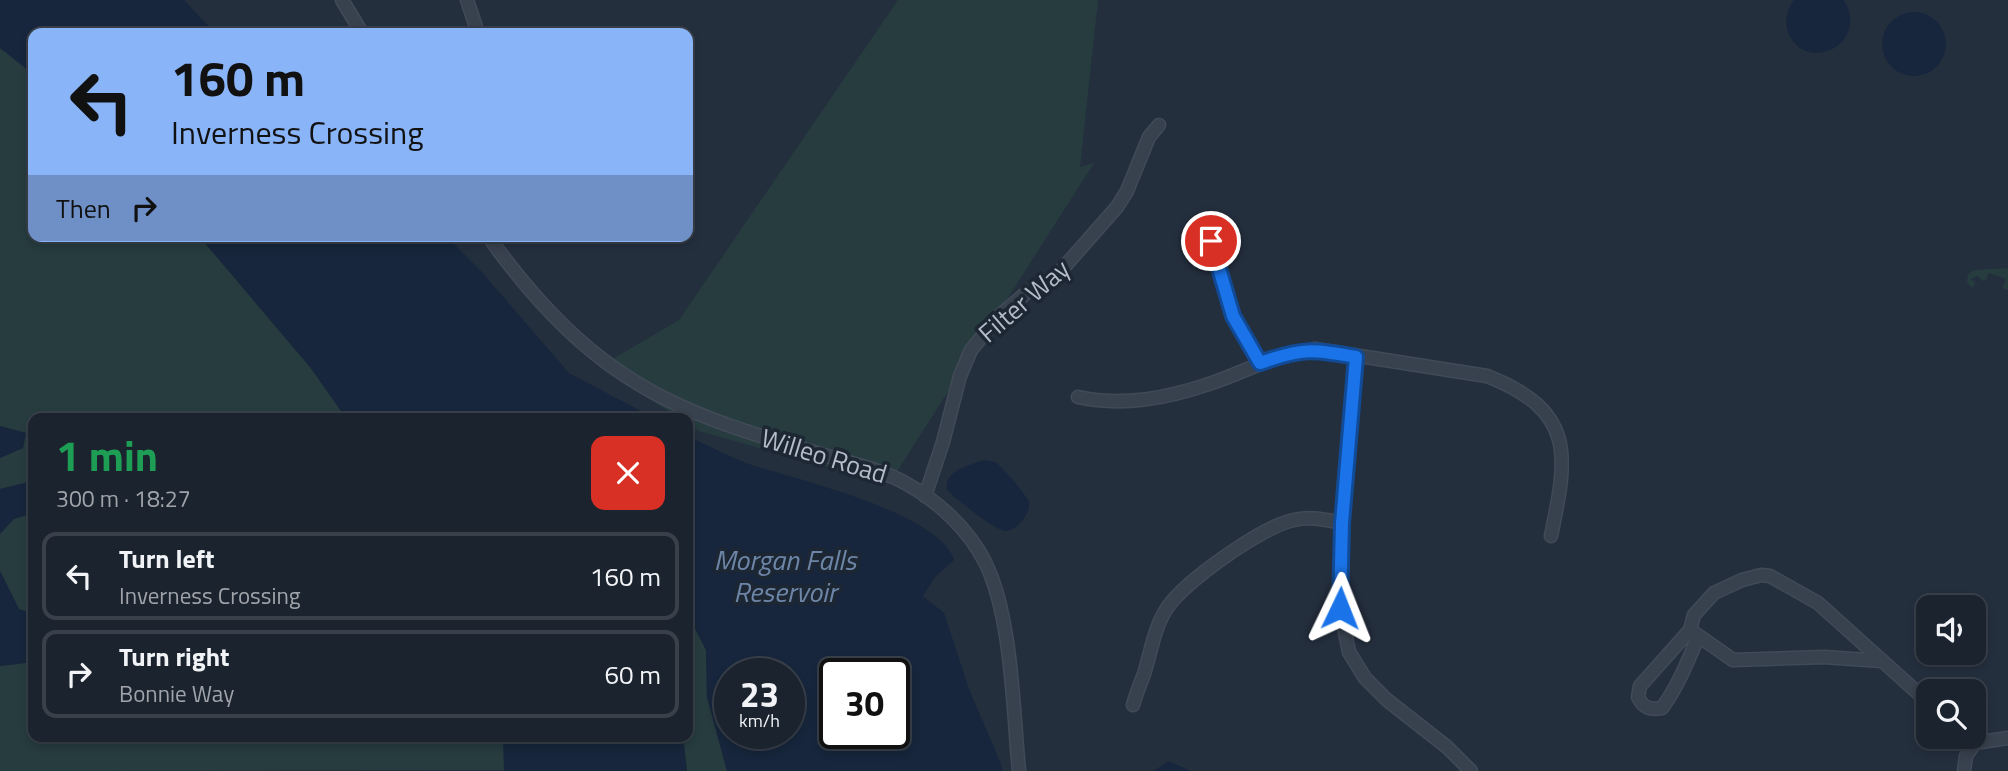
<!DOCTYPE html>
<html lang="en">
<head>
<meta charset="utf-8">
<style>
	:root { --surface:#1b232e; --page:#282f3a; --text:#f1f3f6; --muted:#a0a4aa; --line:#39404a }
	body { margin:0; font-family:"Titillium Web",sans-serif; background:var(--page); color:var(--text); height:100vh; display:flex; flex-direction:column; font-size:26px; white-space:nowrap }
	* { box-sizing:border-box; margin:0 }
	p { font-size:23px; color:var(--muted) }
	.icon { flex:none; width:38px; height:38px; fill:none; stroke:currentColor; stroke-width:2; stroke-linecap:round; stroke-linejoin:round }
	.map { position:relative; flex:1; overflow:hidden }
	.details { position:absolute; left:28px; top:413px; width:665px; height:329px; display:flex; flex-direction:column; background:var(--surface); border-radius:14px; box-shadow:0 4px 10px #0003,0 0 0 2px var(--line) }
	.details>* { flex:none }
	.top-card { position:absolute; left:28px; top:28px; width:665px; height:214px; border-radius:14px; box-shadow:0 4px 10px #0003,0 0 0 2px var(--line); background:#8ab4f8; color:#111; overflow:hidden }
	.controls { position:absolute; left:1916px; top:595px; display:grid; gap:14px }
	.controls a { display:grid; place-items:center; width:70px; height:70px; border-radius:14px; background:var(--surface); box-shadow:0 4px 10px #0003,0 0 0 2px var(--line); font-size:35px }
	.speed { position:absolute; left:714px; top:658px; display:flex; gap:14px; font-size:35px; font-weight:700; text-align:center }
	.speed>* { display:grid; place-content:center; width:91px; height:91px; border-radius:50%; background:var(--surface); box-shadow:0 4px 10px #0003,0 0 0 2px var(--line); line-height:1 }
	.speed small { font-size:18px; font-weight:400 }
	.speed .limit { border:4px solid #111; border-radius:10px; background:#fff; color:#111 }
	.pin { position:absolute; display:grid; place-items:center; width:60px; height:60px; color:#fff; margin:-30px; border:4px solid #fff; border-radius:50%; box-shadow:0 2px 7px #0007 }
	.me { position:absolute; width:77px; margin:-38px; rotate:2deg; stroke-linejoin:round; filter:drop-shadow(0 0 5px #0008) }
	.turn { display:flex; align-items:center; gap:24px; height:147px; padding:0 28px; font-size:32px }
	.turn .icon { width:91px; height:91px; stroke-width:2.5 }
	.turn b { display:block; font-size:49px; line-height:60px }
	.then { display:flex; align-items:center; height:66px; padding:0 28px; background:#0003; gap:14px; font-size:26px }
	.round { display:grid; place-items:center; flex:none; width:74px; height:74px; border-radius:14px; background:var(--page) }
	.head { display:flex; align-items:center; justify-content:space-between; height:119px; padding:0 28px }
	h1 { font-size:42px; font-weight:700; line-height:52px; color:#1e9e55 }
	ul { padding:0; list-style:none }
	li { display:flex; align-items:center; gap:21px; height:88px; margin:0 14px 10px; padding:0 14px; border:4px solid var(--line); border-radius:14px }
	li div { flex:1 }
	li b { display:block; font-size:26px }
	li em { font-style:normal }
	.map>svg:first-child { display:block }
	.green { fill:#263c3f }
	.water { fill:#17263c; fill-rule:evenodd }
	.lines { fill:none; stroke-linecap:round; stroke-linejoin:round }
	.minor-casing { stroke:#414a57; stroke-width:15 }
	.minor { stroke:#38414e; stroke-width:12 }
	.route-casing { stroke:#114b97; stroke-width:18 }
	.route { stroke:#1a73e8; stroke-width:12 }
	.labels { text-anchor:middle; stroke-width:7; stroke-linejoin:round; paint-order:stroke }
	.street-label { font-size:26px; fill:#b4bcc9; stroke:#1d2633 }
	.water-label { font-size:28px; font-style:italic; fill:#6d86a8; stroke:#1d2633 }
</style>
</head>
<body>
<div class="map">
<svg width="2008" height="771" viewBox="0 0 2008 771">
	<rect width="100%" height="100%" fill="#242f3e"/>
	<!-- green -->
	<g class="green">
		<polygon points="898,0 1098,0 1080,167 1094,163 889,484 699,431 688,424 688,418 679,418 599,367 679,320"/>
		<polygon points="0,48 33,74 33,236 199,236 310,367 346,418 33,418 33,481 0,489 0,458 23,448 25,433 0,426"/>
		<polygon points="2008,268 2008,290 2002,288 2006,279 1989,273 1986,280 1983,281 1978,276 1971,279 1975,283 1973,288 1967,283 1968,274 1974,270"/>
		<polygon points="33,513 33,614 19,609 0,571 0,534 14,519"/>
		<polygon points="688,615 706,650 707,697 727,771 687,771 683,737 688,737"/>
		<polygon points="33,662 33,737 503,737 505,770 0,771 0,666"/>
	</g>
	<!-- water -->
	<g class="water">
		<polygon points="0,0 184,0 215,33 33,33 33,74 0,48"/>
		<path d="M 1794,0 L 1844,0 C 1871,45 1804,75 1788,32 C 1784,20 1787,10 1794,0 Z"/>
		<circle cx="1914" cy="44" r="32"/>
		<polygon points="199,236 446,236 480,270 569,373 654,418 346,418 310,367"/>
		<polygon points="0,426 26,433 23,448 0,458"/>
		<path d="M 688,436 C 707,445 726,455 746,463 C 793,479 938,511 954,560 L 935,577 L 923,596 L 944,613 L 969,689 L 1001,764 L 1002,771 L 727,771 L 707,697 L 706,650 L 688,615 ZM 730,674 L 789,674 L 789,733 L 730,733 ZM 835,674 L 894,674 L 894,733 L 835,733 Z"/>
		<path d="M 983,460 L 996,462 L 1014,481 L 1029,501 C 1030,510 1027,515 1021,522 C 1018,526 1013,530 1007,531 C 995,532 957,499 947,490 C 944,470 968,466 983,460 Z"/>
		<polygon points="33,481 33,513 14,519 0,534 0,489"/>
		<polygon points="0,571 19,609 33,614 33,662 0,666"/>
		<polygon points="503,737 683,737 687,771 504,771"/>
		<polygon points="1168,761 1191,771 1154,771"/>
	</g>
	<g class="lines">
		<defs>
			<g id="minor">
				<polyline points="342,0 362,33"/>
				<polyline points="467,0 478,33"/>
				<path d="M 488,236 C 535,302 589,360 662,397 C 714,424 771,439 827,456 C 854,464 883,470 907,484 C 938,501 969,530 985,562 C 1012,616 1013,710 1019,771"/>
				<polyline points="1211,241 1233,316 1260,363"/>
				<polyline points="1356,357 1342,523 1340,608 1349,652 1365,678 1387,700 1447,747 1471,771"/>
				<path d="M 1078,397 C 1123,407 1168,398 1212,383 C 1249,370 1274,355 1315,349 L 1487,376 C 1576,411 1568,455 1551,536"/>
				<polyline points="925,496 943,442 960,376 971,350 999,316 1026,293 1057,275 1117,207 1127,191 1149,137 1159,125"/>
				<polyline points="1693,632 1733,660 1824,657 1882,661"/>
				<path d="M 1698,637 C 1688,661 1678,686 1662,708 C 1650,710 1643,708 1638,697 L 1640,686 L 1690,630 L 1694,615 L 1714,593 L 1742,580 L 1761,575 L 1770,576 L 1818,603 L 1928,702"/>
				<path d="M 1133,705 C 1136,694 1140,685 1144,674 C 1151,652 1154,628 1167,608 C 1185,581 1263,526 1294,520 C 1311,516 1326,520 1342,523"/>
				<polyline points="1964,771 1966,756 1975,743 2008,738"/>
			</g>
		</defs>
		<!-- minor casing -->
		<use href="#minor" class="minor-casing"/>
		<!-- minor -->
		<use href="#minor" class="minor"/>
	</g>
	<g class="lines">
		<defs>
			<path id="route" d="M 1211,241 L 1233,316 L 1260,363 C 1302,348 1313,349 1356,357 L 1342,523 L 1340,608"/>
		</defs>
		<!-- route casing -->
		<use href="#route" class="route-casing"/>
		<!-- route -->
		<use href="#route" class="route"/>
	</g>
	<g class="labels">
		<!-- street labels -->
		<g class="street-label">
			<text transform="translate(1024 301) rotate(-41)" y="9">Filter Way</text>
			<text transform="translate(824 456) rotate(17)" y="9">Willeo Road</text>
		</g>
		<!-- water labels -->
		<g class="water-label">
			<text x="785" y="570">Morgan Falls<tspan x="785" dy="32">Reservoir</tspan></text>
		</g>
	</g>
</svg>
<div class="controls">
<a><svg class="icon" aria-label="sound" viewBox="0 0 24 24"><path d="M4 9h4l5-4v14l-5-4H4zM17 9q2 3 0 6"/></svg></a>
<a><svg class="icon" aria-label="search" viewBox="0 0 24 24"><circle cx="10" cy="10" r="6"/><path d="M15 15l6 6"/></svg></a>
</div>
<div class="speed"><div>23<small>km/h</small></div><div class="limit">30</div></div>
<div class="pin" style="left:1211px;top:241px;background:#d93025"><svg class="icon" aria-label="arrive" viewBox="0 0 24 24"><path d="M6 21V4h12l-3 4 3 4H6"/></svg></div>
<svg class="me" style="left:1340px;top:608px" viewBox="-20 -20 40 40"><path d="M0-17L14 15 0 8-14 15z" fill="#1a73e8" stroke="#fff" stroke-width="4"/></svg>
<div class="top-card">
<div class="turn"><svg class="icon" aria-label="left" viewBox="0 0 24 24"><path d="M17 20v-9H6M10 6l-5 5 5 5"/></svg><div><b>160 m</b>Inverness Crossing</div></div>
<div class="then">Then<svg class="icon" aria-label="right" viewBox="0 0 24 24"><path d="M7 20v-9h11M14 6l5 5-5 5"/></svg></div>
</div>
<section class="details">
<div class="head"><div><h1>1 min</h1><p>300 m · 18:27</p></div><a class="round" style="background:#d93025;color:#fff"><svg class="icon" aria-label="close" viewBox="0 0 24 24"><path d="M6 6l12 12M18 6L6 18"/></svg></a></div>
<ul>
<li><svg class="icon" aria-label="left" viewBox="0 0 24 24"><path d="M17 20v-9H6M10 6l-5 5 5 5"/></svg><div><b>Turn left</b><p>Inverness Crossing</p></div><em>160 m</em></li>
<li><svg class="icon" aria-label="right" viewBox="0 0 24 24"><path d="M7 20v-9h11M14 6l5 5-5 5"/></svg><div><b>Turn right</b><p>Bonnie Way</p></div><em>60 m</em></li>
</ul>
</section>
</div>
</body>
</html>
